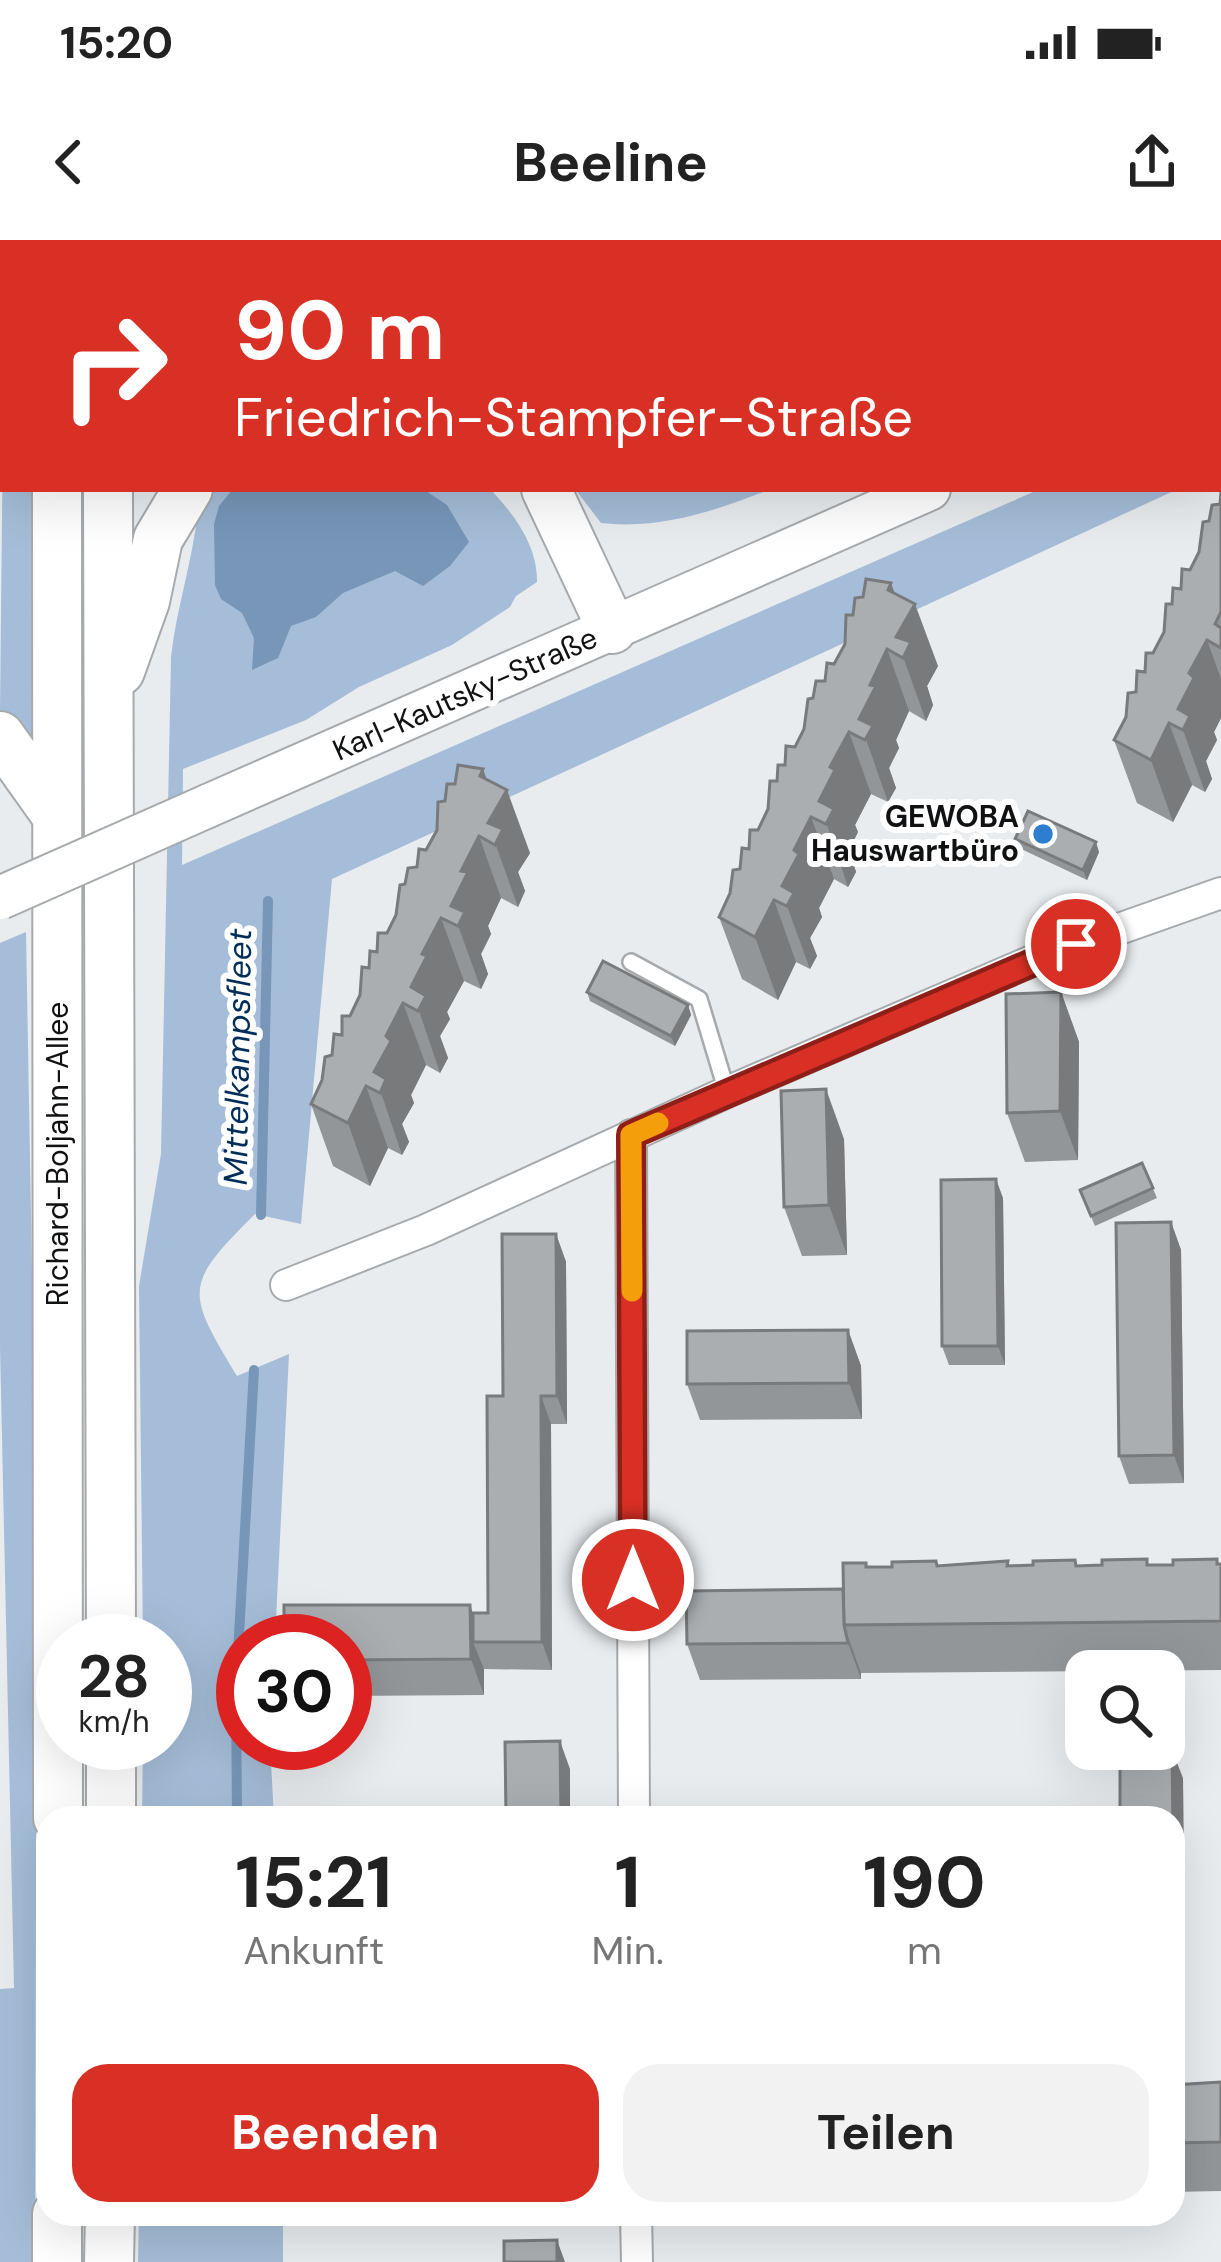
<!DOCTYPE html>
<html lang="de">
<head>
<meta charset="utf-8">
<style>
	:root { --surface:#fff; --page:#f2f2f2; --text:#222; --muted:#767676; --accent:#d93025 }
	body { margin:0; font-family:"DM Sans",sans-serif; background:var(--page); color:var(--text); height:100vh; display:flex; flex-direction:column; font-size:45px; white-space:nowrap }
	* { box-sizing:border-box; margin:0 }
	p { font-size:39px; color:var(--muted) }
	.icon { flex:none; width:66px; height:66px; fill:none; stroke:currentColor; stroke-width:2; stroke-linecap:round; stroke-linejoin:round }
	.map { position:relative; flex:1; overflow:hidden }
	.details { position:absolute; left:36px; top:1566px; width:1149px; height:420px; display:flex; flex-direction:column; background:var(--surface); border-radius:36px; box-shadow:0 12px 48px #0002 }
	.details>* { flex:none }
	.hud { position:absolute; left:0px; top:0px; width:1221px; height:252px; box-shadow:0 12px 48px #0002; background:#d93025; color:#fff; overflow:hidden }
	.controls { position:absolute; left:1065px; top:1410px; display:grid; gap:24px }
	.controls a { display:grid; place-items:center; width:120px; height:120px; border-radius:24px; background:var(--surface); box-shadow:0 12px 48px #0002; font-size:60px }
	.speed { position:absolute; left:36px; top:1374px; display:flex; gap:24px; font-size:60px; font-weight:700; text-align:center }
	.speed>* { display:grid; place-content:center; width:156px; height:156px; border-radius:50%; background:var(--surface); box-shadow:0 12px 48px #0002; line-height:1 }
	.speed small { font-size:30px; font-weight:400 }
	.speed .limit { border:18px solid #d22; background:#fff; color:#111 }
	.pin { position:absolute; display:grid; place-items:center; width:102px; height:102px; color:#fff; margin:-51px; border:6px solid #fff; border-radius:50%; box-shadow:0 3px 12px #0007 }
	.me { position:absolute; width:132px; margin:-66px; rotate:0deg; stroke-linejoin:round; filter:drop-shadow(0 0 9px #0008) }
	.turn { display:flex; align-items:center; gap:42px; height:252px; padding:0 36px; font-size:54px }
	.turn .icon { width:156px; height:156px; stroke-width:2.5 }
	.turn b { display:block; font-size:84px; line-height:102px }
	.eta { display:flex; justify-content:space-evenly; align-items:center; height:204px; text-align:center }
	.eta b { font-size:72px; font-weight:700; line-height:84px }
	.action { display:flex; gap:24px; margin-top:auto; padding:24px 36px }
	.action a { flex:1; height:138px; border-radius:36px; background:var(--accent); color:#fff; font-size:48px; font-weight:700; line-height:138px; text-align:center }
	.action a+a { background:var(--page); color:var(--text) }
	.status { display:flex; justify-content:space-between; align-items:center; height:84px; padding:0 60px; background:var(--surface); direction:ltr }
	.status svg { height:33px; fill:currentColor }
	header { display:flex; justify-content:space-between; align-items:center; height:156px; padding:0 36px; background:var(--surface); font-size:54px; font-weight:700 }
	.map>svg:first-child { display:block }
	.green { fill:#a5bdd8 }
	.water { fill:#7796b8 }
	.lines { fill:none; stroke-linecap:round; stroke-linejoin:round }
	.stream { stroke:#7796b8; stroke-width:10 }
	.lane-casing { stroke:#a7aaad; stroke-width:20 }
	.street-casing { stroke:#a7aaad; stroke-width:34 }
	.secondary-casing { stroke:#a7aaad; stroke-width:46 }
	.primary-casing { stroke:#a7aaad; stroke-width:52 }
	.lane { stroke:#fff; stroke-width:15 }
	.street { stroke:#fff; stroke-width:30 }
	.secondary { stroke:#fff; stroke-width:42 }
	.primary { stroke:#fff; stroke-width:48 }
	.secondary-bridge-casing { stroke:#a7aaad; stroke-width:46; stroke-linecap:butt }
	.secondary-bridge { stroke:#fff; stroke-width:42 }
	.wall { fill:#939698 }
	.shaded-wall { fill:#787a7c }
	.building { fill:#abaeb1; stroke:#787a7c; stroke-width:3 }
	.route-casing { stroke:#8d1f18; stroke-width:30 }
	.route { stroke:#d93025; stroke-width:21 }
	.slow { stroke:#f59e0b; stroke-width:21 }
	.poi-dot { fill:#2d7ece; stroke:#fff; stroke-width:4.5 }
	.labels { text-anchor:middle; stroke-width:12; stroke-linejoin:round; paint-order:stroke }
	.street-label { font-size:30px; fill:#101112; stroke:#fff }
	.poi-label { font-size:30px; font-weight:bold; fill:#101112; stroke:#fff; text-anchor:end }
	.water-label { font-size:33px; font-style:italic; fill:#002e59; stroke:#fff }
</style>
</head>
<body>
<div class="status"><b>15:20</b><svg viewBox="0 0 49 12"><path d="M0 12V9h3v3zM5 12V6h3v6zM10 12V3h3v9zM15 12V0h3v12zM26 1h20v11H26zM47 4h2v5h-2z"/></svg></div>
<header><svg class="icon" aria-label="back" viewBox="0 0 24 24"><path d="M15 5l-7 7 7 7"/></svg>Beeline<svg class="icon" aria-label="share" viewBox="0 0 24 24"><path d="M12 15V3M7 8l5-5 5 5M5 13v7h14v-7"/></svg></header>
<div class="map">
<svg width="1221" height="2022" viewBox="0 0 1221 2022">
	<rect width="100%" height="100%" fill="#e9ecef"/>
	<!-- green -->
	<g class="green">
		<polygon points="3,181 3,249 37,249 40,508 27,502 0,470"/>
		<path d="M 204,249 L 490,249 C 514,274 538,306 537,342 L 516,356 L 510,367 L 452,405 L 359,447 L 306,480 L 183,529 L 182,625 L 1040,249 L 1178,249 L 332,639 L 301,984 L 255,974 C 184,1045 185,1050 237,1136 L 289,1114 L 275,1401 L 243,1401 L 243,1503 L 270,1503 L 274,1578 L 142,1578 L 143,1503 L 165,1503 L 165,1401 L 143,1401 L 139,1046 L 161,914 L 171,417 C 177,362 197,309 199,254 Z"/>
		<path d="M 575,249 L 771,249 C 718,270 660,290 601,283 Z"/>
		<polygon points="26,692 37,1315 35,2022 0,2022 0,1749 14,1748 0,1106 0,703"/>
		<polygon points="139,1974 283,1974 283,2022 138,2022"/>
	</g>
	<!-- water -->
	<polygon class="water" points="233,249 423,249 447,265 469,302 450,326 423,346 395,331 343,353 316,377 291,386 278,418 252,430 254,398 242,373 221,359 215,345 214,284 219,266"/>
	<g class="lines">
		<!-- stream -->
		<g class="stream">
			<polyline points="1145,3 1152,0"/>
			<polyline points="261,975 268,661"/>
			<polyline points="237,1578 236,1448 254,1130"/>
		</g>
		<defs>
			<polyline id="lane" points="631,722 699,759 727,852"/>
			<g id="street">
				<polyline points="631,895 634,1578"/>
				<polyline points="286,1045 426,990 727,852 1048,714 1221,653"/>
				<polyline points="636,1974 637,2022"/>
			</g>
			<g id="secondary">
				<polyline points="1218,121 1221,120"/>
				<polyline points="210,565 929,249"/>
			</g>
			<g id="primary">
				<polyline points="151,0 152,3"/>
				<polyline points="57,3 57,0"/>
				<polyline points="108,3 108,0"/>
				<polyline points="0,135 3,130"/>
				<polyline points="57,249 58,1578"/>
				<polyline points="108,249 111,1401"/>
				<polyline points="546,249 612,389"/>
				<polyline points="120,431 145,361 158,299 188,249"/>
				<polyline points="0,496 57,576"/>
				<polyline points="111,1578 111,1503"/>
				<polyline points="57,2022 57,1974"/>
				<polyline points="109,2022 110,1974"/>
			</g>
		</defs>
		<!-- lane casing -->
		<use href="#lane" class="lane-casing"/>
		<!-- street casing -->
		<use href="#street" class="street-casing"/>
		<!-- secondary casing -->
		<use href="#secondary" class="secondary-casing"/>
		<!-- primary casing -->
		<use href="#primary" class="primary-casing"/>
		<!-- lane -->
		<use href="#lane" class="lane"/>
		<!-- street -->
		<use href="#street" class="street"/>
		<!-- secondary -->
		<use href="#secondary" class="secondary"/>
		<!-- primary -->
		<use href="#primary" class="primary"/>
		<defs>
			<polyline id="secondary-bridge" points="0,658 210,565"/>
		</defs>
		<!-- secondary-bridge casing -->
		<use href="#secondary-bridge" class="secondary-bridge-casing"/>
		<!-- secondary-bridge -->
		<use href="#secondary-bridge" class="secondary-bridge"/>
	</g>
	<!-- wall -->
	<g class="wall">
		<polygon points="1221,252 1221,478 1214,492 1217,500 1206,521 1212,539 1205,552 1192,545 1173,582 1137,563 1114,500 1164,392 1172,364 1199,312 1209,281 1220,264"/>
		<polygon points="895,353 938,426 927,446 933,465 926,481 909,471 896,500 899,508 889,528 896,548 888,562 871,554 855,585 858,592 849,610 856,632 848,647 834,639 819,668 822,677 810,698 817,716 810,729 796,722 778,760 742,739 719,677 768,569 777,541 804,489 813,458 845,404 853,375"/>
		<polygon points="486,539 530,613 518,632 525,651 518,667 501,658 488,686 491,694 481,714 488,734 481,749 464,741 447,772 450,779 440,796 448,818 440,833 426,825 411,855 414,863 402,884 409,902 402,915 388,908 370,946 333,926 311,864 360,755 369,728 396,675 405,644 437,590 445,561"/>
		<polygon points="1015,599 1099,612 1087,640 1019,608"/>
		<polygon points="587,752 688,765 691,775 675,806 590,761"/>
		<polygon points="1061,752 1079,802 1078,920 1025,922 1007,873"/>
		<polygon points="844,899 847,1015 802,1016 784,967"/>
		<polygon points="1142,923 1157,958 1095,986 1080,950"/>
		<polygon points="1003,958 1005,1125 949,1125 942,1106"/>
		<polygon points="1171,982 1181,1010 1184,1243 1129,1244 1119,1216"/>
		<polygon points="556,994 566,1022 567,1184 551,1184 552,1430 484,1429 484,1455 345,1456 345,1401 473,1373 488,1373 503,1156"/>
		<polygon points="848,1090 861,1126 862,1179 700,1180 687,1144"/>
		<polygon points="866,1323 868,1327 1221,1324 1221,1430 861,1433 861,1439 700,1440 687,1404 843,1349"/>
		<polygon points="1183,1538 1185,1774 1173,1775 1173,1578"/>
		<polygon points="1221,1842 1221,1951 1173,1952 1173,1845"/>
	</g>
	<!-- shaded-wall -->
	<g class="shaded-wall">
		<polygon points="891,343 905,382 915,364 938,426 927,446 933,465 926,481 896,397 888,350"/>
		<polygon points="1207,400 1221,439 1221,478 1214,492 1217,500 1206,521 1212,539 1205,552 1183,490 1178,469 1189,433"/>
		<polygon points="887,409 909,471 896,500 899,508 889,528 896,548 888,562 859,479 870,445"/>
		<polygon points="1169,483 1192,545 1173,582 1151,520"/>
		<polygon points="849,492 871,554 855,585 858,592 849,610 856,632 848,647 819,561 830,527"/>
		<polygon points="483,529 497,568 507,550 530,613 518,632 525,651 518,667 488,583 480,536"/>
		<polygon points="811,577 834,639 819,668 822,677 810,698 817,716 810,729 787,666 782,646 794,610"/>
		<polygon points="479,596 501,658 488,686 491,694 481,714 488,734 481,749 451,666 461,631"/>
		<polygon points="1096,602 1099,612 1087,640 1083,630"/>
		<polygon points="774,660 796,722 778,760 755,697"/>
		<polygon points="441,678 464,741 447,772 450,779 440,796 448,818 440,833 411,747 422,714"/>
		<polygon points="1061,752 1079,802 1078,920 1060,871"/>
		<polygon points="403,763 426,825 411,855 414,863 402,884 409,902 402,915 374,832 386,796"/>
		<polygon points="688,765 691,775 675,806 671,796"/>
		<polygon points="366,846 388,908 370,946 348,883"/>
		<polygon points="826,849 844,899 847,1015 829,965"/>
		<polygon points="996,939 1003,958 1005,1125 998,1106"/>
		<polygon points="1171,982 1181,1010 1184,1243 1174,1215"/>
		<polygon points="556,994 566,1022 567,1184 557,1156"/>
		<polygon points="848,1090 861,1126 862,1179 849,1143"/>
		<polygon points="541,1156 551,1184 552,1430 542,1402"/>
		<polygon points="470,1365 483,1401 473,1402 484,1429 484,1455 471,1419"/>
		<polygon points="848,1397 861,1433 861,1439 848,1403"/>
		<polygon points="560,1501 570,1529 570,1578 561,1578"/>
		<polygon points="1172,1510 1183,1538 1185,1774 1175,1747"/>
		<polygon points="557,2000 565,2022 557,2022"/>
	</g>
	<!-- building -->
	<g class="building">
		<polygon points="1221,252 1221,372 1215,384 1221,388 1221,408 1207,400 1189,433 1194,438 1178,469 1190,476 1183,490 1169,483 1151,520 1114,500 1126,477 1128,453 1136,452 1137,431 1145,432 1146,413 1153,413 1164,392 1166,364 1172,364 1173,348 1181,349 1182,329 1190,330 1199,312 1203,282 1209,281 1212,265 1220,264"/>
		<polygon points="866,339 891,343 888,350 915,364 896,397 911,402 903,418 887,409 870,445 876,446 859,479 873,486 865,500 849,492 830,527 835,530 819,561 834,569 826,584 811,577 794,610 799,614 782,646 794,653 787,666 774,660 755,697 719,677 730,653 733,630 740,629 742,608 749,609 750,590 758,590 768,569 770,541 777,541 778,525 785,525 786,506 795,507 804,489 808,459 813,458 816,441 825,441 827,423 834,424 845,404 846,375 853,375 855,358 863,357"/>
		<polygon points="458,525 483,529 480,536 507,550 488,583 503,589 495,605 479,596 461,631 468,632 451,666 465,672 458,686 441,678 422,714 427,716 411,747 426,756 418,771 403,763 386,796 391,801 374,832 386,839 380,853 366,846 348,883 311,864 322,840 325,817 332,815 334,794 342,795 342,776 350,776 360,755 362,727 369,728 370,711 377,712 378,693 387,693 396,675 400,645 405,644 408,628 417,627 419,609 426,610 437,590 438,562 445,561 447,544 455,544"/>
		<polygon points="1028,571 1096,602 1083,630 1015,599"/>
		<polygon points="603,721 688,765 671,796 587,752"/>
		<polygon points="1061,752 1060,871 1007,873 1006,754"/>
		<polygon points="826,849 829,965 784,967 781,851"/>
		<polygon points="1142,923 1153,948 1091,976 1080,950"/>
		<polygon points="996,939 998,1106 942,1106 941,940"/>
		<polygon points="1171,982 1174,1215 1119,1216 1116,983"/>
		<polygon points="502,994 556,994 557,1156 541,1156 542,1402 473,1402 473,1373 488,1373 487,1156 503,1156"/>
		<polygon points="848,1090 849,1143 687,1144 687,1091"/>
		<polygon points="1147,1319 1147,1325 1173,1325 1173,1320 1217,1319 1217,1324 1221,1324 1221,1381 844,1385 843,1323 866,1323 866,1327 892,1327 892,1322 936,1321 937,1326 1008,1321 1007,1326 1033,1325 1033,1321 1075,1320 1076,1326 1102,1325 1102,1320"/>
		<polygon points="843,1349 844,1385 848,1403 687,1404 686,1351"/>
		<polygon points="284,1365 470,1365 471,1419 345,1420 345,1401 284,1401"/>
		<polygon points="560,1501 561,1578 506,1578 505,1502"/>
		<polygon points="1120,1510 1172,1510 1175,1747 1173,1747 1173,1578 1120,1578"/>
		<polygon points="1221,1842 1221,1902 1173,1903 1173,1845"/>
		<polygon points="557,2000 557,2022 504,2022 504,2001"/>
	</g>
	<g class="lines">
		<defs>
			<polyline id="route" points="633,1340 631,895 1076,704"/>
		</defs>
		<!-- route casing -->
		<use href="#route" class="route-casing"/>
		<!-- route -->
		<use href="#route" class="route"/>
		<!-- slow -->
		<polyline class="slow" points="632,1051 631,895 658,883"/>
	</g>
	<!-- markers -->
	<circle class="poi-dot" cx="1043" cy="594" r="12"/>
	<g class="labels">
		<!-- street labels -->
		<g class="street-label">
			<text transform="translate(465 454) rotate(-24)" y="10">Karl-Kautsky-Straße</text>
			<text transform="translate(58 914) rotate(-90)" y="10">Richard-Boljahn-Allee</text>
		</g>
		<!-- poi labels -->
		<g class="poi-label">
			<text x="1019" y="587">GEWOBA<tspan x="1019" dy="34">Hauswartbüro</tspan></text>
		</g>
		<!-- water labels -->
		<g class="water-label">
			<text transform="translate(237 817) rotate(-89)" y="12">Mittelkampsfleet</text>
		</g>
	</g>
</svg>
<div class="controls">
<a><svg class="icon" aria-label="search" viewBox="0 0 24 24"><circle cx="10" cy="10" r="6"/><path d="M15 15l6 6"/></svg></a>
</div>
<div class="speed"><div>28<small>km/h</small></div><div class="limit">30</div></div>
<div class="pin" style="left:1076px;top:704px;background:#d93025"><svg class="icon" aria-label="arrive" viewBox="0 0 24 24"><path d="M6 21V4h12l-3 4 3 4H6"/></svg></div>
<svg class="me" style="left:633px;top:1340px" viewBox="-20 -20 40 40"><circle r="17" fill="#d93025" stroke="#fff" stroke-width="3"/><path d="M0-11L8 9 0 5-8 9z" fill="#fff"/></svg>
<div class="hud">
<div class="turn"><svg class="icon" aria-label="right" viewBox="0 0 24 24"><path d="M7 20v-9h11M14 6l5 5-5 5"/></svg><div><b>90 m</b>Friedrich-Stampfer-Straße</div></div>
</div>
<section class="details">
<div class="eta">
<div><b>15:21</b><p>Ankunft</p></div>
<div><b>1</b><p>Min.</p></div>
<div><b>190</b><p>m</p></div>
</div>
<div class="action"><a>Beenden</a><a>Teilen</a></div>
</section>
</div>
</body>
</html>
